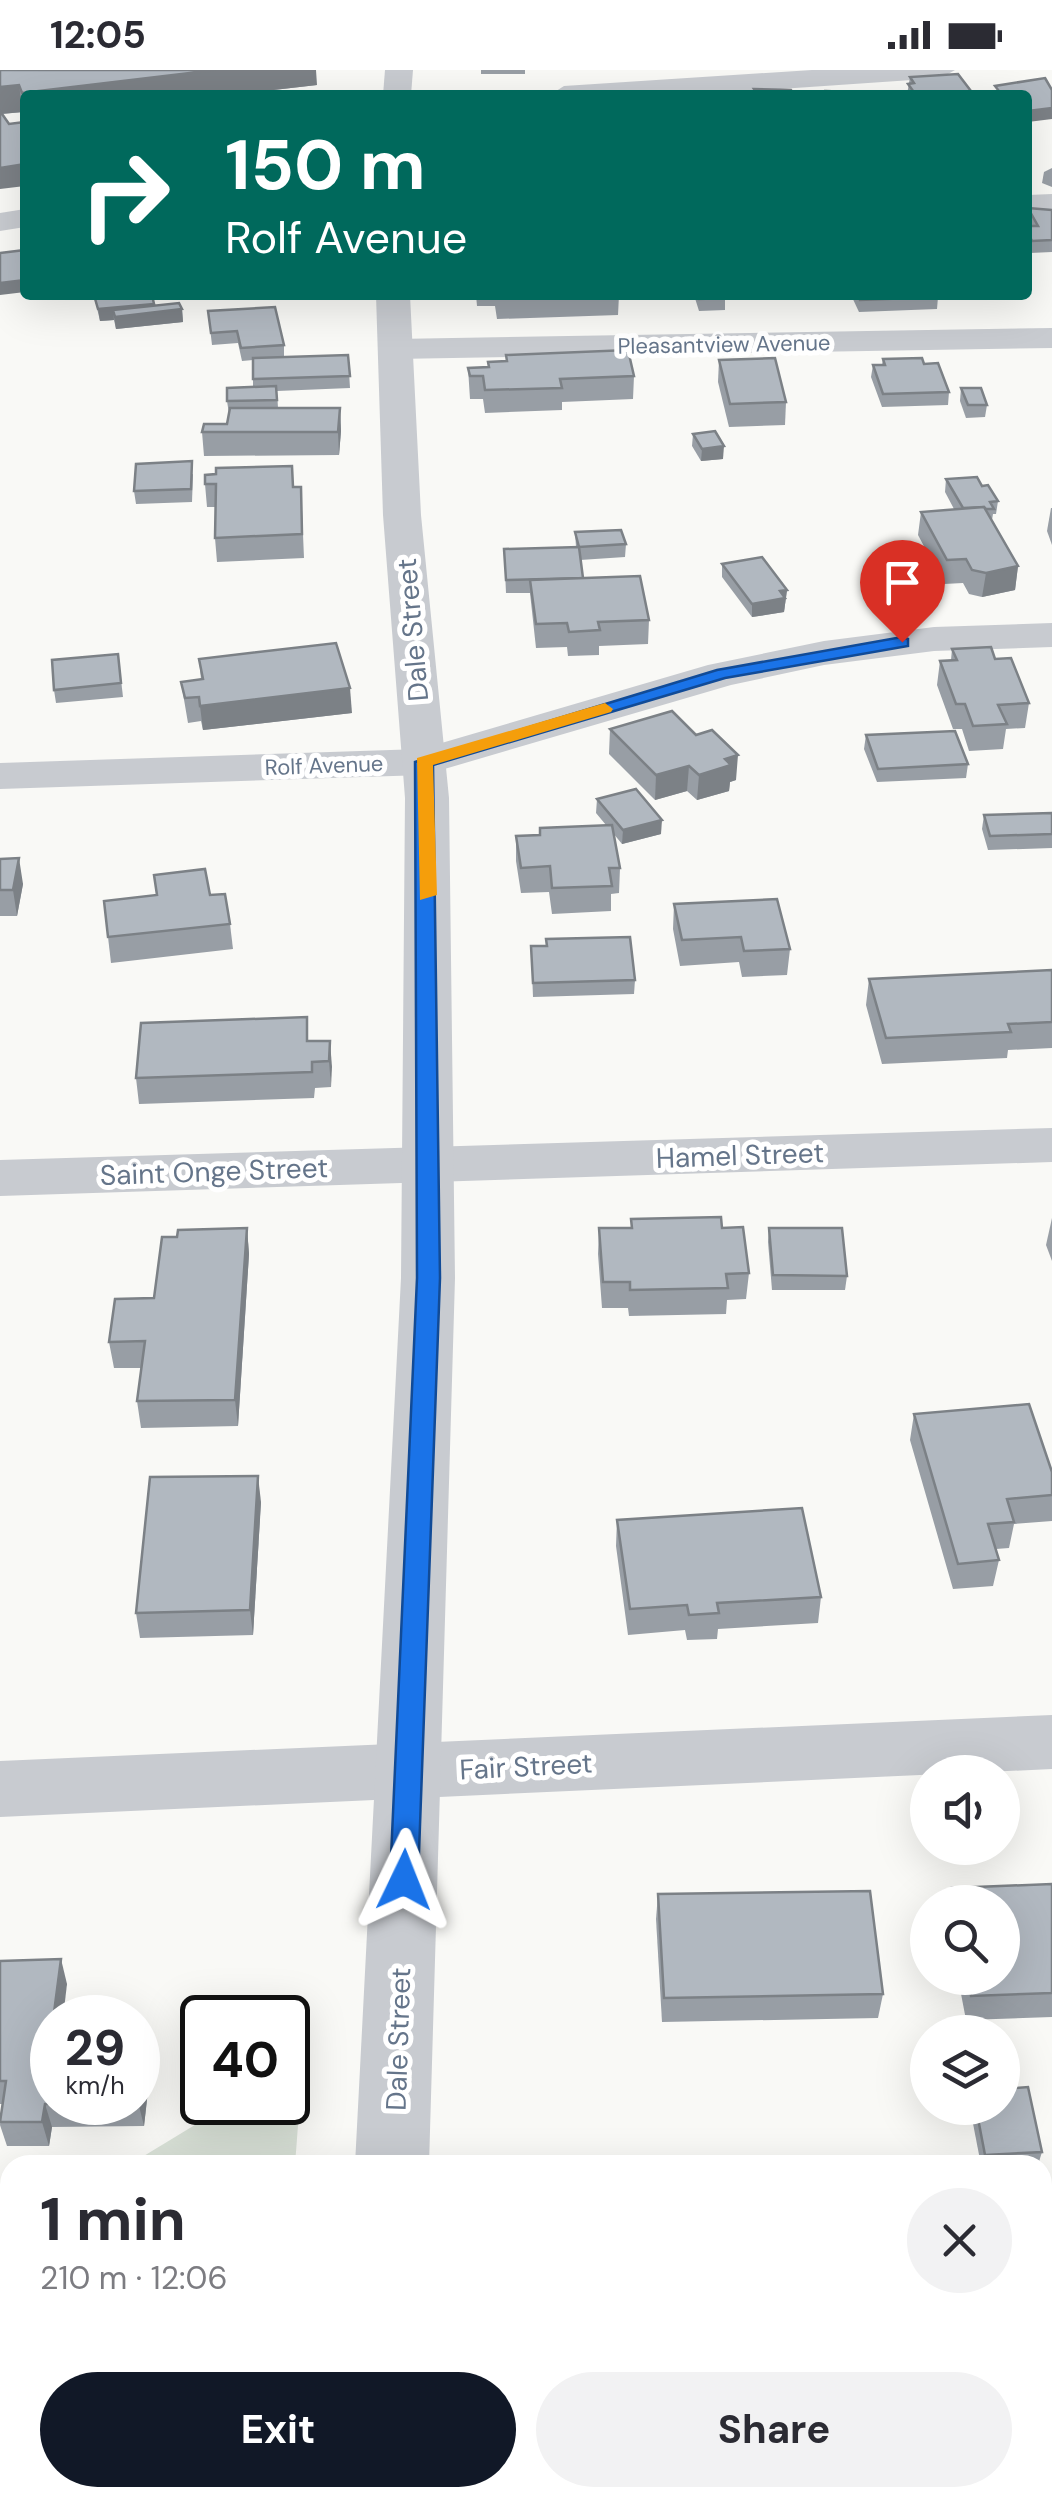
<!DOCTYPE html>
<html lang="en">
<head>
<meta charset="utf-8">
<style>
	:root { --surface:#fff; --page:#f2f2f3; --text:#2b2b33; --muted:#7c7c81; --accent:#111827 }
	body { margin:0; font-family:"DM Sans",sans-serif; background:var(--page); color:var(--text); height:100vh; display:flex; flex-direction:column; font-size:38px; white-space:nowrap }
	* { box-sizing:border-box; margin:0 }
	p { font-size:32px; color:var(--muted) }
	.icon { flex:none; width:55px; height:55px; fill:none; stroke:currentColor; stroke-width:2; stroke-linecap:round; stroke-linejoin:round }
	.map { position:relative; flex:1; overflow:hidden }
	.side { position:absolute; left:0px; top:2085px; width:1052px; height:352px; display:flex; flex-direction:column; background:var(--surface); border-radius:30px 30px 0 0; box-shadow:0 10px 40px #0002 }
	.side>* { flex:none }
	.guide { position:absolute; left:20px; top:20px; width:1012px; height:210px; border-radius:10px; box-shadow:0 10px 40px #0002; background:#00695c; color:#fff; overflow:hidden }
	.buttons { position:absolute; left:910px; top:1685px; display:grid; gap:20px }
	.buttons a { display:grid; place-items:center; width:110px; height:110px; border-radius:50%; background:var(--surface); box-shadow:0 10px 40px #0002; font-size:50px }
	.speed { position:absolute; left:30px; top:1925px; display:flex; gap:20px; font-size:50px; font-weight:700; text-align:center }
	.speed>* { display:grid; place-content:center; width:130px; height:130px; border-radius:50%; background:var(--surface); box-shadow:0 10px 40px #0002; line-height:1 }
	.speed small { font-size:25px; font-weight:400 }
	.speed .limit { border:5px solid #111; border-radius:15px; background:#fff; color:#111 }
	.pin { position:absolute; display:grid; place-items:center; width:85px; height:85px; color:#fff; margin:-102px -42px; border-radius:50% 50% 50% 0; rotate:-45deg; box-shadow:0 0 10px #0007 }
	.pin .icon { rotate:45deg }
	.me { position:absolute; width:110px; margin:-55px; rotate:2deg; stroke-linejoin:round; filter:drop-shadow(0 0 8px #0008) }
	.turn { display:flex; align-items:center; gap:35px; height:210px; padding:0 40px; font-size:45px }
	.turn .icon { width:130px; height:130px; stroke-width:2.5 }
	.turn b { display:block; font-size:70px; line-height:85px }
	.round { display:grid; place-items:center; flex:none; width:105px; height:105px; border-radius:52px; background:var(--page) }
	.summary { display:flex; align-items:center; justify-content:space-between; height:170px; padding:0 40px }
	h1 { font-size:60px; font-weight:700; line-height:75px }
	.primary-button { display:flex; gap:20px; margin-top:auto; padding:20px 40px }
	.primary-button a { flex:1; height:115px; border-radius:60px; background:var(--accent); color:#fff; font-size:40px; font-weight:700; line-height:115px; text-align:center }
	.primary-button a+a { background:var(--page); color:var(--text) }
	.status { display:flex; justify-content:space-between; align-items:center; height:70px; padding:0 50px; background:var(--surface); direction:ltr }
	.status svg { height:28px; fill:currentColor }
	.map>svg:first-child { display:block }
	.green { fill:#d9e1d7 }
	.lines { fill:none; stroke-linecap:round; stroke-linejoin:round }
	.minor { fill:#c8cbd0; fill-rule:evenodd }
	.tertiary { fill:#c8cbd0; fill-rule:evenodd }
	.wall { fill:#989ea5 }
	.shaded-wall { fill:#7c8186 }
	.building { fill:#b1b8c0; stroke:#7c8186; stroke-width:2.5 }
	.route { fill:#1a73e8; stroke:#114b97; stroke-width:2.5 }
	.slow { fill:#f59e0b }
	.labels { text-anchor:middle; stroke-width:10; stroke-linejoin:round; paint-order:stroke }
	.far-street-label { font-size:22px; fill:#65758a; stroke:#fff }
	.street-label { font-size:28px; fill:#65758a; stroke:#fff }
</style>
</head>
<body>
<div class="status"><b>12:05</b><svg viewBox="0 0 49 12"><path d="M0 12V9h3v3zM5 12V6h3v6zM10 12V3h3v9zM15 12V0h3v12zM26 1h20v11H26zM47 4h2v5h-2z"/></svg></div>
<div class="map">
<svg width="1052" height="2436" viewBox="0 0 1052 2436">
	<rect width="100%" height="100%" fill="#f9f9f6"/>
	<!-- green -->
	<g class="green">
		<polygon points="303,1989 295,2095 129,2095 231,2033 288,2032 288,1998"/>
		<polygon points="1043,2148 1052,2148 1052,2436 553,2436 553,2428 1042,2428"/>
		<polygon points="10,2155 10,2428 270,2428 270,2436 0,2436 0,2159"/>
	</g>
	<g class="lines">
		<!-- minor -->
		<g class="minor">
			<polygon points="812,0 955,0 941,8 694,25 550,25 564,16"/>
			<polygon points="1052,124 1052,142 1028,143 1028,125"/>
			<polygon points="25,139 25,157 0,161 0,143"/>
			<polygon points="1052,258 1052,278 395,289 383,286 378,279 383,272 395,269"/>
			<polygon points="1052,553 1052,577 934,581 824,595 731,615 424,705 0,719 0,693 421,679 708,595 824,571 934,557"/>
			<polygon points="1052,1058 1052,1092 0,1126 0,1090"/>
			<polygon points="1052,1645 1052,1699 0,1747 0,1691"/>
		</g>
		<!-- tertiary -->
		<g class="tertiary">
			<polygon points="385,0 413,0 411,25 383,25"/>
			<polygon points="376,225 410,225 421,445 449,728 455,1208 429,2095 355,2095 401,1208 405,728 383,445"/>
			<rect x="337" y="2428" width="82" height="8"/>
		</g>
	</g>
	<!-- wall -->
	<g class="wall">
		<polygon points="0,0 317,15 230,25 25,25 25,47 23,42 2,44"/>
		<rect x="481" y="0" width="44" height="4"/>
		<polygon points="910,7 974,25 907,25"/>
		<polygon points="1052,98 1052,117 1042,113 1044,102"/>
		<polygon points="1028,138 1052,140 1052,182 1030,183 1028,178 1028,156 1030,156 1028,152"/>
		<polygon points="94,225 182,239 183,252 116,259 114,250 100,251"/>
		<polygon points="476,225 619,225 618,245 497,249 495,236 477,236"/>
		<polygon points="694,225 725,225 725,240 699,241"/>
		<polygon points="851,225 938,225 938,227 937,239 859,242"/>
		<polygon points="208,241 284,275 284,287 348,285 350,318 277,321 278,338 340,338 341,361 339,385 204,386 202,362 227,354 229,344 227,331 253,317 253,290 242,291 238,273 212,275"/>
		<polygon points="506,285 634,306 633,329 562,332 562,340 485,343 483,329 470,329 468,298 488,297 506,291"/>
		<polygon points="883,289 924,294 949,322 948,335 882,337 871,307 873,295 882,295"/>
		<polygon points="719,290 786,332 785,355 729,357 718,312"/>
		<polygon points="961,318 987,335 985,347 966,348 960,331"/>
		<polygon points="693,364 723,389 701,391 692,376"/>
		<polygon points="193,404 192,432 136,434 134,421"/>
		<polygon points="946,409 982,416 998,431 996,444 993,444 992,450 1018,496 1015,520 982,527 969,524 963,513 944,514 918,465 921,442 954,439 945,422"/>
		<polygon points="205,414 301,417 304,488 217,492 215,468 215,437 207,437"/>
		<polygon points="1051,438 1052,438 1052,475 1047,461"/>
		<polygon points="575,462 626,474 625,487 580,490 583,508 649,550 648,574 599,576 599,585 568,586 567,577 536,578 530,523 506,523 504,479 576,477"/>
		<polygon points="722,494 787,520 784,542 752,547 722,507"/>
		<polygon points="952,579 995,589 1029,633 1025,658 1006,659 1003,679 969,681 962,659 953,659 937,615 940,591 951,590"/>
		<polygon points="118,584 123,627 56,633 54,620"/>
		<polygon points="199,589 352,643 203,660 201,651 188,653 181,612 201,609"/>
		<polygon points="610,659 736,710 730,712 729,721 697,730 687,721 655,730 609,684"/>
		<polygon points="866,665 968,694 966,708 877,712 864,679"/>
		<polygon points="597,729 661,764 622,774 613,763 620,798 619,823 611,824 611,841 552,844 549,822 521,823 516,791 516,766 539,765 540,758 606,755 596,743"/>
		<polygon points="1052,743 1052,778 988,780 982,759 984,745"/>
		<polygon points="0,789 23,814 17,846 0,846"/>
		<polygon points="210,825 230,854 233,879 111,893 108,867"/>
		<polygon points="674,834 790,879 787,905 742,907 739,892 680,896 673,859"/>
		<polygon points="531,876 546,876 635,910 634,924 533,927"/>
		<polygon points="1052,900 1052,978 1008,980 1007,988 882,994 866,935 869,909"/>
		<polygon points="309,971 330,971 331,1017 315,1018 314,1028 139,1034 136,1008"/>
		<polygon points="1052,1148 1052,1191 1046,1175"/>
		<polygon points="631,1149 722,1158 749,1203 746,1229 727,1230 726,1244 629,1246 628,1238 602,1238 598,1184 599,1158 631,1158"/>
		<polygon points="247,1158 249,1184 238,1356 141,1358 137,1331 142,1298 114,1298 109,1272 154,1228 177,1167"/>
		<polygon points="769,1158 847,1206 845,1220 772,1220 768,1172"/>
		<polygon points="914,1344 1052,1402 1052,1451 1014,1454 1009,1478 996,1479 999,1490 993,1516 953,1519 910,1370"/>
		<polygon points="261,1432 253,1565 140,1568 136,1543"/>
		<polygon points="617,1450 821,1527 818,1553 718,1559 717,1569 687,1570 685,1560 628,1565 616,1476"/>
		<polygon points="1052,1814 1052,1947 966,1950 958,1908 1002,1908 1002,1832 948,1832 952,1818"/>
		<polygon points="658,1824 883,1924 878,1948 662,1952 656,1849"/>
		<polygon points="0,1891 67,1914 52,1948 52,2032 144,1979 150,2003 144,2056 52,2057 49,2076 7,2076 0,2055 2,2034 0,2034"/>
		<polygon points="970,2038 1002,2038 1042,2082 1038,2095 981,2095"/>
	</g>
	<!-- shaded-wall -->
	<g class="shaded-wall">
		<polygon points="215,0 316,0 317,15 230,25 25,25 25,41 22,23"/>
		<polygon points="19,15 23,42 0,44 0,17"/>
		<polygon points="1052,38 1052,49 1028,52 1028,41"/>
		<polygon points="25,94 25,116 0,119 0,98"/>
		<polygon points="25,210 25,222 0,225 0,213"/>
		<polygon points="243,225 262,225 243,229"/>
		<polygon points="154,234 155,242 182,239 183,252 116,259 113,240 114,250 100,251 98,239"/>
		<polygon points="340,338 341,361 339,385 338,362"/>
		<polygon points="724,376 723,389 701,391 702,379"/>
		<polygon points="1018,496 1015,520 982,527 986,503"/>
		<polygon points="787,520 784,542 752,547 752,534 780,521"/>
		<polygon points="350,618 352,643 203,660 200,636"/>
		<polygon points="738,685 736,710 730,712 729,721 697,730 699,705 725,689"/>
		<polygon points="689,696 687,721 655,730 656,705"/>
		<polygon points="662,750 661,764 622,774 623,760"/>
		<polygon points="19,788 23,814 17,846 13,820"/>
		<polygon points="330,971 332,997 331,1017 329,991"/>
		<polygon points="247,1158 249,1184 238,1356 235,1330"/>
		<polygon points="258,1406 261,1432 253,1565 250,1540"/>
		<polygon points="61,1889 67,1914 63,1948 53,1948"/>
		<polygon points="144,1979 150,2003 144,2056 138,2032"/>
		<polygon points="45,2034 52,2057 49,2076 42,2052"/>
	</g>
	<!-- building -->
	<g class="building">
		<polygon points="0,0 215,0 22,23 19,15 0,17"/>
		<polygon points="958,4 974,25 916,25 908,14 914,13 910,7"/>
		<polygon points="1045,8 1052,20 1052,38 1028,41 1028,25 1002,25 995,16"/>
		<polygon points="754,19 791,20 794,25 738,25 737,23 756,22"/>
		<polygon points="826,21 874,23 875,25 828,25"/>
		<polygon points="0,41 9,54 25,52 25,94 0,98"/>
		<polygon points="1028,138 1052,140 1052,170 1032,171 1028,163 1028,156 1038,156"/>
		<polygon points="25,180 25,210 0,213 0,183"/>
		<polygon points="94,225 152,225 154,234 98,239"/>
		<polygon points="497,225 544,225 497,226"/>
		<polygon points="698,225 725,225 726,228 699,229"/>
		<polygon points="858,225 938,225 938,227 860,230"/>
		<polygon points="179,233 182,239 115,247 113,240"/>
		<polygon points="275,237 284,275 241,278 237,261 211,263 208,241"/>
		<polygon points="628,280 634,306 560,309 562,318 485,320 483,306 470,306 468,298 489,297 488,292 507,291 506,285"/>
		<polygon points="348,285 350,306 253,309 253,288"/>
		<polygon points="775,288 786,332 730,334 719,290"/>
		<polygon points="922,288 924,294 938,293 949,322 883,324 873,295 885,295 883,289"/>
		<polygon points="276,316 277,330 227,331 227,318"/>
		<polygon points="961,318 981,318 987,335 968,335"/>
		<polygon points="230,338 340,338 338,362 202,362 204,354 227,354"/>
		<polygon points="715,361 724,376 702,379 693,364"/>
		<polygon points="192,391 191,419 134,421 136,394"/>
		<polygon points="292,396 293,417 301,417 302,464 215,468 216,414 205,414 205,405 216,404 216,398"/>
		<polygon points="977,407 982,416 988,415 998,431 990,432 994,439 986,439 984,437 963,438 946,409"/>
		<polygon points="984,437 1018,496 986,503 972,500 966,489 947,490 921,442"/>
		<polygon points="621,460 626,474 579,477 575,462"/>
		<polygon points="579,477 583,508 506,510 504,479"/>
		<polygon points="762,487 787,520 780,521 785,528 752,534 722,494"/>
		<polygon points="640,506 649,550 598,552 600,560 569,562 567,553 536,554 530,510"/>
		<polygon points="336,573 350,618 200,636 199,627 185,628 181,612 203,609 199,589"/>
		<polygon points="991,577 995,589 1011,588 1029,633 998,635 1007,654 973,656 965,634 956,634 940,591 957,590 952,579"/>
		<polygon points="118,584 121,613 54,620 52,590"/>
		<polygon points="672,641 696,665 712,660 738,685 725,689 731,695 699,705 689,696 656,705 610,659"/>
		<polygon points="955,661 968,694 878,699 866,665"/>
		<polygon points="636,719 662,750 623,760 597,729"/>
		<polygon points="1052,743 1052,764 990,766 984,745"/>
		<polygon points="612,755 620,798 609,798 612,816 552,818 550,796 521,798 516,766 540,765 540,758"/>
		<polygon points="19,788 13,820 0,820 0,789"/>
		<polygon points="205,799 210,825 225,824 230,854 108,867 104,831 157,825 154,805"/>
		<polygon points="777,829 790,879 744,881 741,867 682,870 674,834"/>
		<polygon points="630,867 635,910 533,913 531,876 547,876 546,869"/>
		<polygon points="1052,900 1052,952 1008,954 1011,962 886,968 869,909"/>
		<polygon points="307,947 307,971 330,971 329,991 312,992 312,1002 136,1008 141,953"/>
		<polygon points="721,1147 722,1158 743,1157 749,1203 726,1204 728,1218 630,1220 630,1212 603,1212 599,1158 632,1158 631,1149"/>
		<polygon points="247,1158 235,1330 137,1331 145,1271 109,1272 115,1229 154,1228 162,1167 177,1167 178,1160"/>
		<polygon points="769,1158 842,1158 847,1206 773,1205"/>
		<polygon points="1029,1334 1052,1402 1052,1425 1007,1429 1014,1452 988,1454 999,1490 958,1494 914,1344"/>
		<polygon points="258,1406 250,1540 136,1543 150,1407"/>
		<polygon points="802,1438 821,1527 717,1533 719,1543 689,1545 687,1535 630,1539 617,1450"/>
		<polygon points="1052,1814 1052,1923 971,1926 968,1908 1002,1908 1002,1832 954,1832 952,1818"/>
		<polygon points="870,1821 883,1924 664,1928 658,1824"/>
		<polygon points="61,1889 49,1981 52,1981 52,2032 119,2032 45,2034 42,2052 0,2052 6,2011 0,2011 0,1891"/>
		<polygon points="138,1979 144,1979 138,2032"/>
		<polygon points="1028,2017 1042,2082 985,2085 976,2038 1002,2038 1002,2019"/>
	</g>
	<!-- route -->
	<polygon class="route" points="902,567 908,569 908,576 725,608 433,695 440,1208 418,1810 414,1819 404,1823 394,1819 390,1810 417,1208 415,692 717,600"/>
	<!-- slow -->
	<polygon class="slow" points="605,633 613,639 611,642 433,695 437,825 420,830 417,688"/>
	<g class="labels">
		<!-- far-street labels -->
		<g class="far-street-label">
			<text transform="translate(724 274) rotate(-1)" y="8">Pleasantview Avenue</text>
			<text transform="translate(324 695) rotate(-2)" y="8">Rolf Avenue</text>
		</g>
		<!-- street labels -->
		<g class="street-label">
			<text transform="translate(412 560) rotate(-95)" y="10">Dale Street</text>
			<text transform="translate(740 1085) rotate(-2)" y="10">Hamel Street</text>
			<text transform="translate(214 1101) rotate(-2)" y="10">Saint Onge Street</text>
			<text transform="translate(526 1696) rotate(-3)" y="10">Fair Street</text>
			<text transform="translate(398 1969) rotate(-88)" y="10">Dale Street</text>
		</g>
	</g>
</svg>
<div class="buttons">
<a><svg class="icon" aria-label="sound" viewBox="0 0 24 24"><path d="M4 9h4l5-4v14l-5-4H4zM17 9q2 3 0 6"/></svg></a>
<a><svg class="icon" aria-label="search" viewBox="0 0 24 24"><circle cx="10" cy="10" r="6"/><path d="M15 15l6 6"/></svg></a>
<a><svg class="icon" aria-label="layers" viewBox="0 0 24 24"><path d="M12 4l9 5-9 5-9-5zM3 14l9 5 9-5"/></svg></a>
</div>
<div class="speed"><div>29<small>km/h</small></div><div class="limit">40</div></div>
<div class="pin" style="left:902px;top:572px;background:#d93025"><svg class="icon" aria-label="arrive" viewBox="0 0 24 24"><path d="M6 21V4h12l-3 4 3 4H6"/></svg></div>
<svg class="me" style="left:404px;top:1810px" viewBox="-20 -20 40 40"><path d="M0-17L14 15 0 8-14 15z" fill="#1a73e8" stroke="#fff" stroke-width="4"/></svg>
<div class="guide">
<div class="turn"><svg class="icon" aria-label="right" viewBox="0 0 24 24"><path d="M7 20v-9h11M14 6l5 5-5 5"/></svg><div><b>150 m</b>Rolf Avenue</div></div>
</div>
<section class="side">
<div class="summary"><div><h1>1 min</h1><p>210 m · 12:06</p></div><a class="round"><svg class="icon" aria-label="close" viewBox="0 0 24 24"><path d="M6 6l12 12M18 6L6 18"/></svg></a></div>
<div class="primary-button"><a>Exit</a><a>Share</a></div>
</section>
</div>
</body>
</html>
